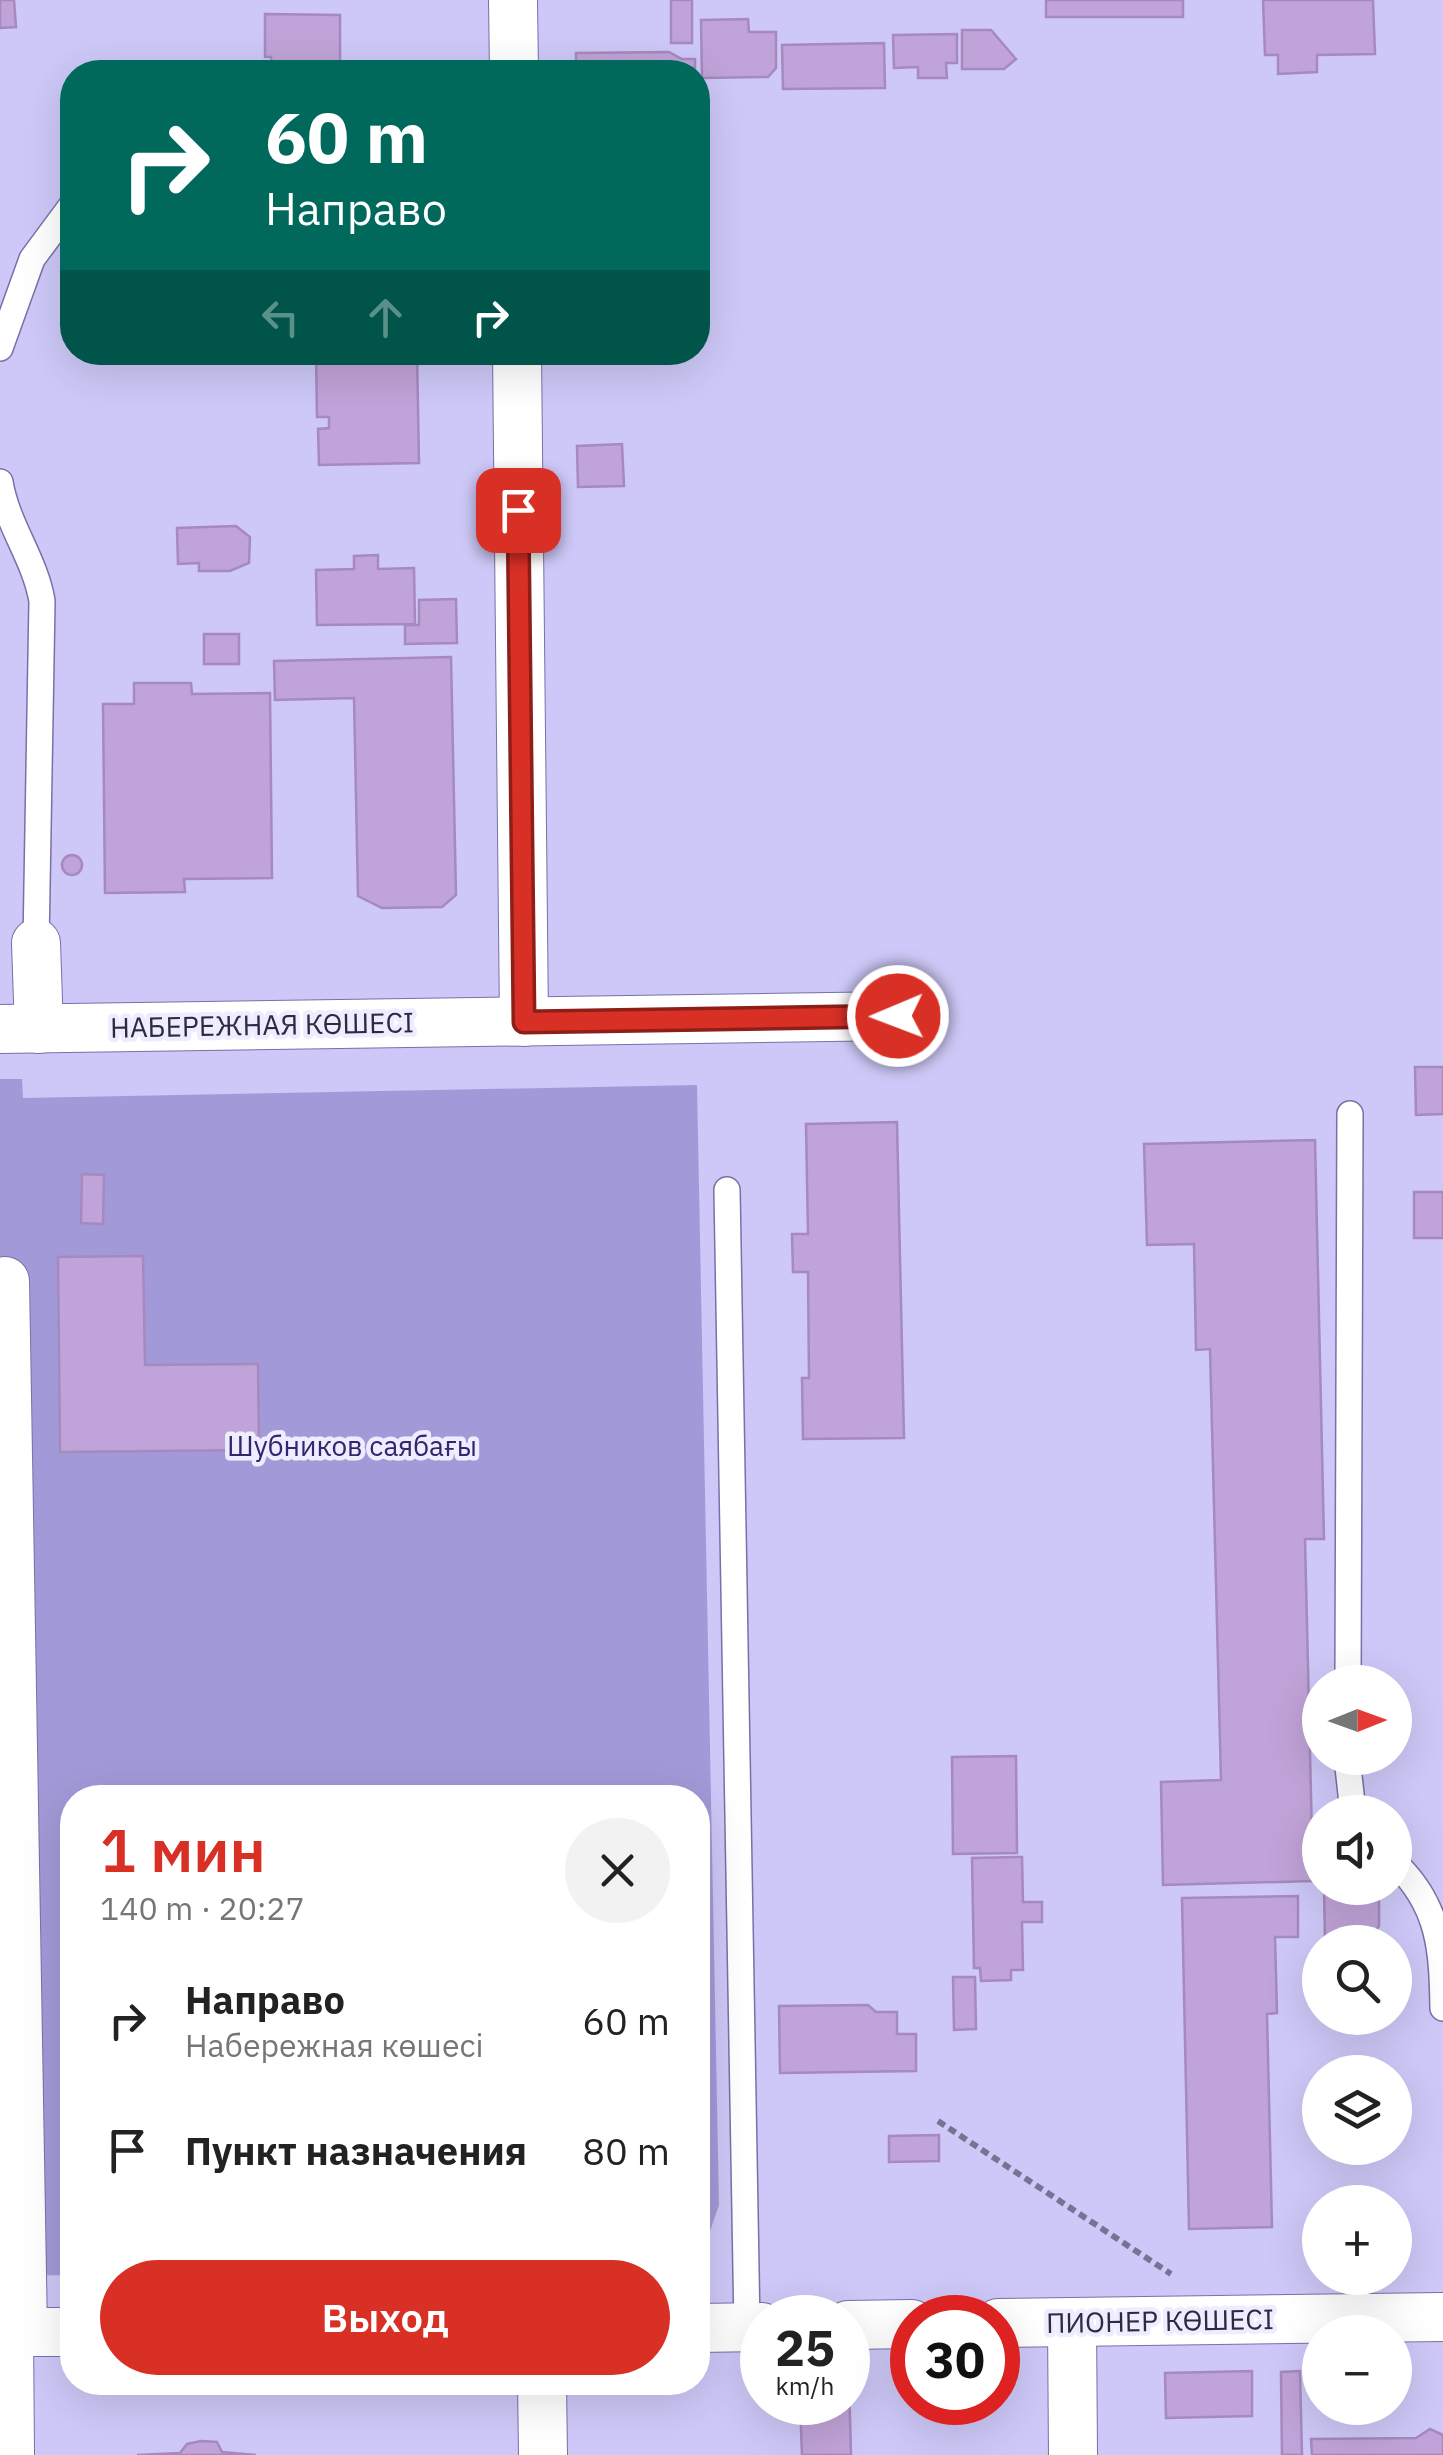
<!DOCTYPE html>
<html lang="ru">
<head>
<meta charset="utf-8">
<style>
	:root { --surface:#fff; --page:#f2f2f2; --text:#222; --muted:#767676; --accent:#d93025 }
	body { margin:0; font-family:"IBM Plex Sans",sans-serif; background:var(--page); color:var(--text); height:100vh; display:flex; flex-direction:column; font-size:38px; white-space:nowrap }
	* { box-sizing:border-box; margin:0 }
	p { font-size:32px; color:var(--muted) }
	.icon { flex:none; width:55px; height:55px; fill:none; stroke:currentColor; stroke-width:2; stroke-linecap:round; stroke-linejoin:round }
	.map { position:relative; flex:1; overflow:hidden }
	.details { position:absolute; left:60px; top:1785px; width:650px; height:610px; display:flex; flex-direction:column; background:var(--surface); border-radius:40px; box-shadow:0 10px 40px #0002 }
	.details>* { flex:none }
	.hud { position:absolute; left:60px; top:60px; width:650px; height:305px; border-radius:40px; box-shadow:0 10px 40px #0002; background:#00695c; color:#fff; overflow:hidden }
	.needle { width:65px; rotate:89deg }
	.fabs { position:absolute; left:1302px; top:1665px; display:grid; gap:20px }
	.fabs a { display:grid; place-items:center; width:110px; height:110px; border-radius:50%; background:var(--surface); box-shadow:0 10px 40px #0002; font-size:50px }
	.speed { position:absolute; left:740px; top:2295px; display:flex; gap:20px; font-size:50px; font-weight:700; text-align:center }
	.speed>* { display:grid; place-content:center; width:130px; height:130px; border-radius:50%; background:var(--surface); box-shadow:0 10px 40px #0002; line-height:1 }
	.speed small { font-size:25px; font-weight:400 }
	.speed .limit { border:15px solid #d22; background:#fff; color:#111 }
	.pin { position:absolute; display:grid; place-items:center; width:85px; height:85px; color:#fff; margin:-42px; border-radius:20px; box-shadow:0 5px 15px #0006 }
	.me { position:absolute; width:110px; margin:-55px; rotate:269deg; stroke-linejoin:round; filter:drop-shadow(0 0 8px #0008) }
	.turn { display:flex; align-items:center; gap:35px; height:210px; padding:0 40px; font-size:45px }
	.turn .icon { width:130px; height:130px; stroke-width:2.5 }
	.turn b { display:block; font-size:70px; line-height:85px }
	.lanes { display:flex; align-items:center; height:95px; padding:0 40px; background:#0003; justify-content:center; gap:50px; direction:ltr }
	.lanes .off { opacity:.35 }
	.round { display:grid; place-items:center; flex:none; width:105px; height:105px; border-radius:52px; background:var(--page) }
	.summary { display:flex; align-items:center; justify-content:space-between; height:170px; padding:0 40px }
	h1 { font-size:60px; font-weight:600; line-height:75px; color:var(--accent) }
	.action { display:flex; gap:20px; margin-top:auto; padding:20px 40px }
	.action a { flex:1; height:115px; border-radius:60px; background:var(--accent); color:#fff; font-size:40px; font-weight:600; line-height:115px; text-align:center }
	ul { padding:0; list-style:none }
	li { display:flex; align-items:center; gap:30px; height:130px; padding:0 40px }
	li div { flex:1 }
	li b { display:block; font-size:38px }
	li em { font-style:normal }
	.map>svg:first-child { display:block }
	.green { fill:#a29ad8 }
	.building { fill:#c0a3d8; stroke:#a689bd; stroke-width:2.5 }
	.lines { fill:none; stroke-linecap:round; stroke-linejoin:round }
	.lane-casing { stroke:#7871a7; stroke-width:28 }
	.street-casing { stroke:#7871a7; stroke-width:50 }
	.path { stroke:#777395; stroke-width:6; stroke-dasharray:8 5; stroke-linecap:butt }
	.lane { stroke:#fff; stroke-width:25 }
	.street { stroke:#fff; stroke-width:48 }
	.route-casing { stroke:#8d1f18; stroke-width:25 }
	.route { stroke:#d93025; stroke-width:18 }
	.labels { text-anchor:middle; stroke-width:9; stroke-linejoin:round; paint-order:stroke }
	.street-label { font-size:28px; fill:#2c2940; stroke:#eeedff }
	.park-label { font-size:28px; fill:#36246d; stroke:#eeedff }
</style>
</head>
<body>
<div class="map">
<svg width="1443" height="2455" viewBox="0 0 1443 2455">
	<rect width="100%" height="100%" fill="#cdc8f7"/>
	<!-- green -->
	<polygon class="green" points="0,1079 22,1079 23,1098 697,1085 719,2205 710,2231 698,2245 698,1798 72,1798 72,2275 0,2276"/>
	<!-- building -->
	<g class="building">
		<polygon points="0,0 14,0 16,27 0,28"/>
		<rect x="671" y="0" width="21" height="43"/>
		<rect x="1046" y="0" width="137" height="17"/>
		<polygon points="1263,0 1373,0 1375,54 1317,55 1317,72 1278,74 1278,55 1265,55"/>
		<polygon points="265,14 340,15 340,68 272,68 271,57 265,57"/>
		<polygon points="748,19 749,32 776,32 776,68 768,77 702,78 701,20"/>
		<polygon points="962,30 991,30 1016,59 1004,69 962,69"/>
		<polygon points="957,34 957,63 946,63 947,78 918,78 918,67 894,68 893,35"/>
		<polygon points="884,43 885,88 783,89 782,45"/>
		<polygon points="669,52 682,59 695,59 695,72 576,72 576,53"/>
		<polygon points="316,352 417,352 419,463 319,465 318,429 329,428 329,417 317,417"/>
		<polygon points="622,444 624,486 578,487 577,446"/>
		<polygon points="236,526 250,537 249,563 230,571 199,571 199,563 178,564 177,528"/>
		<polygon points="378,555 378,569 414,568 415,624 317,625 316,570 354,569 354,556"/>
		<polygon points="456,599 457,643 405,644 405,625 419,625 419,600"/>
		<rect x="204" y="634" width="35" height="30"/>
		<polygon points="451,657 456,895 442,907 382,908 358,896 354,698 275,700 274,661"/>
		<polygon points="134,683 191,683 192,694 270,693 272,878 184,879 185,892 105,893 103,704 134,704"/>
		<circle cx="72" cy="865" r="10"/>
		<polygon points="1415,1067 1443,1067 1443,1114 1416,1115"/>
		<polygon points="897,1122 904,1438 803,1439 802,1378 809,1378 808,1272 793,1272 792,1234 808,1234 806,1124"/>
		<polygon points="1315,1140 1324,1539 1305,1539 1313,1881 1163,1885 1161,1782 1221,1780 1210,1349 1196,1350 1194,1244 1147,1245 1144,1144"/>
		<polygon points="82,1174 104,1175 103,1224 81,1223"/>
		<rect x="1414" y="1192" width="29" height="46"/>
		<polygon points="143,1256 145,1365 258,1364 259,1450 60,1452 58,1257"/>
		<polygon points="1016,1756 1017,1853 953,1854 952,1757"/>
		<polygon points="1022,1857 1023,1902 1042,1902 1042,1922 1022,1922 1023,1970 1011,1970 1011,1980 981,1981 980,1968 974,1968 972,1858"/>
		<polygon points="1324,1888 1379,1888 1379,1926 1368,1942 1325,1942"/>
		<polygon points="1298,1896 1298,1937 1275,1937 1277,2013 1267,2014 1272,2227 1189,2229 1182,1898"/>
		<polygon points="953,1977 975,1977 976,2029 954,2030"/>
		<polygon points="868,2005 876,2012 897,2012 897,2034 916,2034 916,2071 780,2073 779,2006"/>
		<polygon points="939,2135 939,2161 889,2162 889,2136"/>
		<polygon points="1252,2371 1252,2416 1166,2418 1165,2373"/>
		<polygon points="1300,2371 1302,2455 1282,2455 1281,2372"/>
		<polygon points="849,2381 851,2455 802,2455 800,2402 848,2402"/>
		<polygon points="1430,2429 1443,2435 1443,2455 1312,2455 1311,2439 1416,2438"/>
		<polygon points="201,2441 217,2442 222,2452 256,2455 137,2455 180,2453 187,2444"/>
	</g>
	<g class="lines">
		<defs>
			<g id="lane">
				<polyline points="0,348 32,259 72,205"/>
				<path d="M 0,482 C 7,525 35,559 42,601 L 36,943"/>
				<polyline points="727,1190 747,2327"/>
				<polyline points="1348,1682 1350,1114"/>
				<polyline points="1347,1758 1353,1812"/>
				<path d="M 1395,1863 C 1440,1906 1442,1950 1443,2008"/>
			</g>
			<g id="street">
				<polyline points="513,0 514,72"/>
				<polyline points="517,352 524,1022"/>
				<polyline points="36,943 39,1029"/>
				<polyline points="0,1029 898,1016"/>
				<polyline points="5,1281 23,2332"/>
				<polyline points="1072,2322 1073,2455"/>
				<polyline points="998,2323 1443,2317"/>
				<polyline points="848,2325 912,2324"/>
				<polyline points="698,2328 762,2327"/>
				<polyline points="0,2332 72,2332"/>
				<polyline points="9,2332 10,2455"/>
				<polyline points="542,2382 543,2455"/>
			</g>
		</defs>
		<!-- lane casing -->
		<use href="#lane" class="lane-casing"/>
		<!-- street casing -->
		<use href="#street" class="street-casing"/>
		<!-- path -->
		<polyline class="path" points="938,2121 1171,2274"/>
		<!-- lane -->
		<use href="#lane" class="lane"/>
		<!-- street -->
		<use href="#street" class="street"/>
	</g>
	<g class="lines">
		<defs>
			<polyline id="route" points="518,510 524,1022 898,1016"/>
		</defs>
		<!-- route casing -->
		<use href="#route" class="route-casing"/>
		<!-- route -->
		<use href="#route" class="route"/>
	</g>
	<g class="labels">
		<!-- street labels -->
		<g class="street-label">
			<text transform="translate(262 1025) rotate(-1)" y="10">НАБЕРЕЖНАЯ КӨШЕСІ</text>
			<text transform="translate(1160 2321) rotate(-1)" y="10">ПИОНЕР КӨШЕСІ</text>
		</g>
		<!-- park labels -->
		<g class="park-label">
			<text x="352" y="1456">Шубников саябағы</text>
		</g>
	</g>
</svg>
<div class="fabs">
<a><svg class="needle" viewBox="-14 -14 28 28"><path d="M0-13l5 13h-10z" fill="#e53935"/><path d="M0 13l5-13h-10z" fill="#767676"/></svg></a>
<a><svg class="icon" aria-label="sound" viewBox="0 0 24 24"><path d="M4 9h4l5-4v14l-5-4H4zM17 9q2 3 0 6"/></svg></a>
<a><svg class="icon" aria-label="search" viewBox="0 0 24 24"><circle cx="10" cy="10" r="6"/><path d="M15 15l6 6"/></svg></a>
<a><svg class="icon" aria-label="layers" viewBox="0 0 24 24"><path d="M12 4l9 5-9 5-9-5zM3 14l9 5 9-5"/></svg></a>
<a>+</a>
<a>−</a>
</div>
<div class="speed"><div>25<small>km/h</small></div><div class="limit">30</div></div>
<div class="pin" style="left:518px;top:510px;background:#d93025"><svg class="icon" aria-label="arrive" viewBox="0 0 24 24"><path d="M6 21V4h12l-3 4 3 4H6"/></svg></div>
<svg class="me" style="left:898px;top:1016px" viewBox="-20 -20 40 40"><circle r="17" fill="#d93025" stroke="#fff" stroke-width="3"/><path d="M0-11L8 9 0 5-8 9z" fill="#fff"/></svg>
<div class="hud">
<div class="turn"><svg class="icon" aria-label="right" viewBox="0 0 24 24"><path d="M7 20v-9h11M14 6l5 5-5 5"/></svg><div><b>60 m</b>Направо</div></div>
<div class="lanes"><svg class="icon off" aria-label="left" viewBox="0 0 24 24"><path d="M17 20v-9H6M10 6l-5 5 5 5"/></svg><svg class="icon off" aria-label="ahead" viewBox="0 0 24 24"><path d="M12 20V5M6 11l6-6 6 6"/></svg><svg class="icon" aria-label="right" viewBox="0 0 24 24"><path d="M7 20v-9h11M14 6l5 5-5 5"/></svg></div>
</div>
<section class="details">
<div class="summary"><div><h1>1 мин</h1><p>140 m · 20:27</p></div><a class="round"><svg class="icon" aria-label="close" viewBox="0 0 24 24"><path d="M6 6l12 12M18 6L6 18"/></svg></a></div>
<ul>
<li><svg class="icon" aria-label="right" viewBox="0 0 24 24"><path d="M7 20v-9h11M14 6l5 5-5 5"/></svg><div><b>Направо</b><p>Набережная көшесі</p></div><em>60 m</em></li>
<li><svg class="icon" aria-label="arrive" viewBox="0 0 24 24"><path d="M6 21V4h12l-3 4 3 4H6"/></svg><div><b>Пункт назначения</b></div><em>80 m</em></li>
</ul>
<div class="action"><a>Выход</a></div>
</section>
</div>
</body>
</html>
